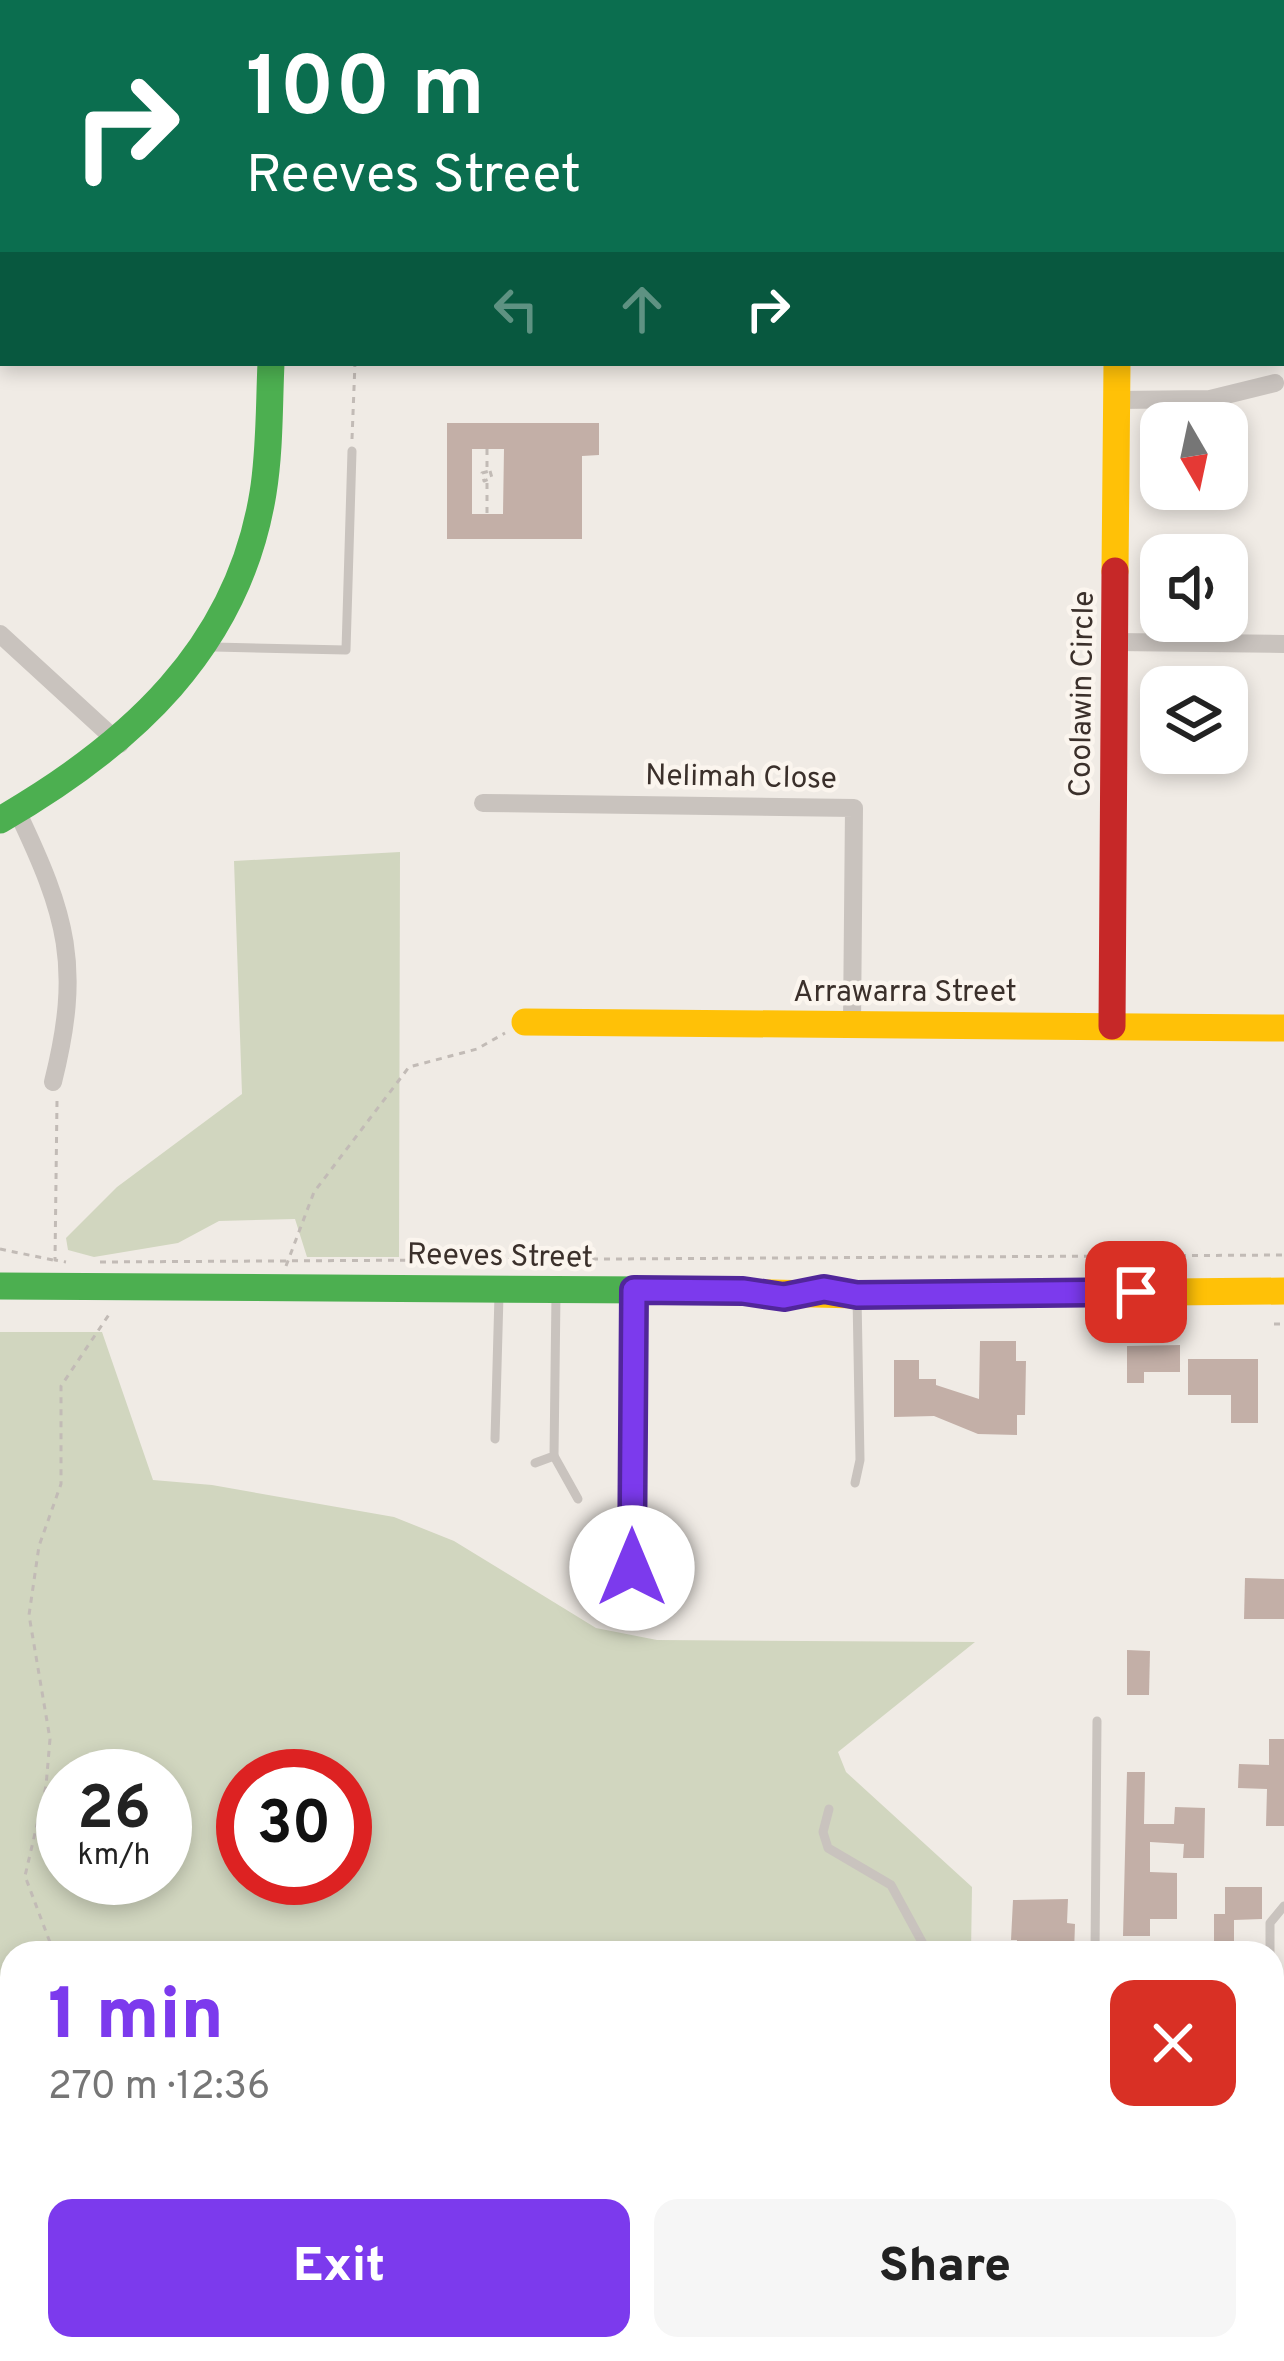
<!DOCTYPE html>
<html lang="en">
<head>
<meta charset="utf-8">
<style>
	:root { --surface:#fff; --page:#f6f6f6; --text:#222; --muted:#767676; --accent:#7c3aed }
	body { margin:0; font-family:Overpass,sans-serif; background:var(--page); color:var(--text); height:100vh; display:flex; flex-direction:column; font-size:45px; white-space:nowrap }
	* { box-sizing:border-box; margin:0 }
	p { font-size:39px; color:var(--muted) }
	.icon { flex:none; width:66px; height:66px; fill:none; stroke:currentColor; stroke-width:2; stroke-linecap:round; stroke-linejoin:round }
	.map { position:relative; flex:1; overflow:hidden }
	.panel { position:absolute; left:0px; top:1941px; width:1284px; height:420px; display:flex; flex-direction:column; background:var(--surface); border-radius:36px 36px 0 0; box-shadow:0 6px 18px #0003 }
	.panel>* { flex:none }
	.hud { position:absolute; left:0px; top:0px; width:1284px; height:366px; box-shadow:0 6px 18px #0003; background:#0b6e4f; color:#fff; overflow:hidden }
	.needle { width:78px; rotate:171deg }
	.controls { position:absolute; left:1140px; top:402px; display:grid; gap:24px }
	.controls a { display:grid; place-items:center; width:108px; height:108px; border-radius:24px; background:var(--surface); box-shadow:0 6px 18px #0003; font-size:60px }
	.speed { position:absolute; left:36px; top:1749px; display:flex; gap:24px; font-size:60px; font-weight:700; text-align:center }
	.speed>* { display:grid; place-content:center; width:156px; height:156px; border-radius:50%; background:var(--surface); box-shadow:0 6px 18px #0003; line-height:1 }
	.speed small { font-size:30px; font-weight:400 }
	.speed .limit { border:18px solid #d22; background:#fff; color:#111 }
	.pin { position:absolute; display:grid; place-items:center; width:102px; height:102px; color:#fff; margin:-51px; border-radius:24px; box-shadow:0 6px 18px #0006 }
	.me { position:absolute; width:132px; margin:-66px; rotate:0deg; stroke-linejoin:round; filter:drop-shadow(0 0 9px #0008) }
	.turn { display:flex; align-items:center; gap:42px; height:252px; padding:0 48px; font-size:54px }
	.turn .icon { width:156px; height:156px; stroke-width:2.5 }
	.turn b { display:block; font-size:84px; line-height:102px }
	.lanes { display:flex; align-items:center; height:114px; padding:0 48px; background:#0003; justify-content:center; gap:60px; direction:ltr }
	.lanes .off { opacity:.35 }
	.round { display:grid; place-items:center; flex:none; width:126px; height:126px; border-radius:24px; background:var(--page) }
	.headline { display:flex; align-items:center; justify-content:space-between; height:204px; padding:0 48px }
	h1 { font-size:72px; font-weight:800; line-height:90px; color:var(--accent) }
	.button { display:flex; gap:24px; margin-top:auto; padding:24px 48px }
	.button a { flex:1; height:138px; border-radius:24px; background:var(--accent); color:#fff; font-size:48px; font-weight:800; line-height:138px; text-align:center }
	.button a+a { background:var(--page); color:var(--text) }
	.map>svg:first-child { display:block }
	.green { fill:#d1d6bf; fill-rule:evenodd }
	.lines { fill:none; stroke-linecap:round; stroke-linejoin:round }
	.stream { stroke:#a1c2c1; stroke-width:6 }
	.building { fill:#c3afa7; fill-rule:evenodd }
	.path { stroke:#c2bbb6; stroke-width:3; stroke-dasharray:6 6; stroke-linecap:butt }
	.lane { stroke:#c9c3be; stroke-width:9 }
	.street { stroke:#c9c3be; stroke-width:18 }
	.fast { stroke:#4caf50; stroke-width:27 }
	.slow { stroke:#ffc107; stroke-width:27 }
	.jam { stroke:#c62828; stroke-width:27 }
	.route-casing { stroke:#51269a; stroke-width:30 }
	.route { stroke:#7c3aed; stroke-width:21 }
	.labels { text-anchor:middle; stroke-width:9; stroke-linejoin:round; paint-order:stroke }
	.street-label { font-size:30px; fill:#3b302b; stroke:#fbf5ee }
</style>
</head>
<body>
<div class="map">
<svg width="1284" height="2361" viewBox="0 0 1284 2361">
	<rect width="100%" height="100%" fill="#f0ebe5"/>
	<!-- green -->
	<g class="green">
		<polygon points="400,852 399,1257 307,1257 295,1219 219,1221 178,1243 94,1257 68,1250 66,1238 117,1187 242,1094 234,861"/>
		<path d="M 0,1332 L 102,1332 L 153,1480 L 212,1485 L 394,1517 L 454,1541 L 596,1628 L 657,1640 L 975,1642 L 838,1752 L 846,1772 L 972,1887 L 971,1953 L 12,1953 L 12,2151 L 0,2151 ZM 63,1776 L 165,1776 L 165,1878 L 63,1878 ZM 243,1776 L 345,1776 L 345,1878 L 243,1878 Z"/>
		<polygon points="1272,2228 1284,2228 1284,2361 1146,2361 1146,2349 1272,2349"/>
		<polygon points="318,2349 1092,2349 1092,2361 319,2361"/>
	</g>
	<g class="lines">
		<!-- stream -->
		<g class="stream">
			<polyline points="0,1987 12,2000"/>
			<polyline points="1272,2204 1284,2204"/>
		</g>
	</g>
	<!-- building -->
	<g class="building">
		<path d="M 447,423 L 599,423 L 599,455 L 582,456 L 582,539 L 447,539 ZM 472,449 L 504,449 L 503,514 L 472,514 Z"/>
		<polygon points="980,1341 1016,1341 1016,1361 1026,1361 1025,1415 1017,1415 1017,1435 978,1434 934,1416 894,1417 894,1360 919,1360 919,1379 936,1379 936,1385 979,1399"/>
		<polygon points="1180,1345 1180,1372 1144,1372 1144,1383 1127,1383 1127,1346"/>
		<polygon points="1188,1359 1258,1359 1258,1423 1231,1423 1231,1395 1188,1395"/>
		<polygon points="1245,1578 1284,1579 1284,1619 1244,1619"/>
		<polygon points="1127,1650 1150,1651 1149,1695 1127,1695"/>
		<polygon points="1269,1739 1284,1739 1284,1826 1266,1826 1267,1789 1238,1788 1239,1764 1269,1765"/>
		<polygon points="1127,1772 1145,1772 1144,1824 1174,1824 1175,1807 1205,1808 1204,1858 1183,1858 1184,1844 1150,1842 1150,1872 1177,1873 1177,1919 1150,1919 1150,1936 1123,1936"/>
		<polygon points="1225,1887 1262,1887 1262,1919 1234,1920 1234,1943 1214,1943 1214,1914 1225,1914"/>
		<polygon points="1068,1899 1067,1923 1075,1924 1074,1953 1016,1953 1017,1940 1011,1940 1013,1900"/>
	</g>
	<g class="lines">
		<!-- path -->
		<g class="path">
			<polyline points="370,3 370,0"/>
			<polyline points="352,439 355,363"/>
			<polyline points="487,449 487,469"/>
			<polygon points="490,471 492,478 484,481 482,473"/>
			<polyline points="487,483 487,514"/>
			<polyline points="57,1101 55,1260 66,1262"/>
			<polyline points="0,1249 53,1260"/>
			<polyline points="100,1262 1284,1255"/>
			<polyline points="286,1266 314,1192 409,1067 477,1049 505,1033"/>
			<polyline points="1274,1324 1284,1324"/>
			<polyline points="54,1953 25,1876 46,1786 50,1739 29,1615 39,1546 61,1484 61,1386 110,1313"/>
			<polyline points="1272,2219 1284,2219"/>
		</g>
		<!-- lane -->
		<g class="lane">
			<polyline points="545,0 546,3"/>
			<polyline points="903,0 903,3"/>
			<polyline points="466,3 469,0"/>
			<polyline points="214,647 346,650 352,451"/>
			<polyline points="495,1439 499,1295"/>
			<polyline points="554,1456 578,1499"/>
			<polyline points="535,1463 554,1456 556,1294"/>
			<polyline points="855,1483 860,1460 857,1297"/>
			<polyline points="829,1809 823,1832 828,1848 891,1885 928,1953"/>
			<polyline points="1095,1953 1097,1721"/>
			<polyline points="1270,1953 1270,1923 1284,1906"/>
		</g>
		<!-- street -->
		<g class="street">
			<polyline points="1281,109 1284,109"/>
			<polyline points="1118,400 1210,399 1275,383"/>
			<polyline points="0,634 120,744"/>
			<polyline points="1115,642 1284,644"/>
			<polyline points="483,803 854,808 852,1024"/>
			<path d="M 17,811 C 67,916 82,966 53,1082"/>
			<polyline points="632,1541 670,1541"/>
			<polyline points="632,1567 633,1290"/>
			<polyline points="0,2172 12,2172"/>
			<polyline points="1272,2184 1284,2184"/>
			<polyline points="56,2361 56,2349"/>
			<polyline points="1111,2361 1111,2349"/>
		</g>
		<!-- fast -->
		<g class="fast">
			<polyline points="308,0 308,3"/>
			<path d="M 0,820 C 130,745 238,648 263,493 C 270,450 269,406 271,363"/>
			<polyline points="0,1286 649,1290"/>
		</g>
		<!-- slow -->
		<g class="slow">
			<polyline points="1115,571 1117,363"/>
			<polyline points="525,1022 1284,1028"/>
			<polyline points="649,1290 857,1295 1284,1291"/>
		</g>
		<!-- jam -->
		<g class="jam">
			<polyline points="286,0 286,3"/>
			<polyline points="1112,1026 1115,571"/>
		</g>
	</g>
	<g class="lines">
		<defs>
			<polyline id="route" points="632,1568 634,1290 743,1291 784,1297 824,1289 857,1295 1136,1292"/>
		</defs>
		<!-- route casing -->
		<use href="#route" class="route-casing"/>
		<!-- route -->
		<use href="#route" class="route"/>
	</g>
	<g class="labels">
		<!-- street labels -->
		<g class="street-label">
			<text transform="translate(1081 694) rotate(-89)" y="10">Coolawin Circle</text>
			<text transform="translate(741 776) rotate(1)" y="10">Nelimah Close</text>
			<text x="905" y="1001">Arrawarra Street</text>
			<text transform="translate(500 1255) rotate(1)" y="10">Reeves Street</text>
		</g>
	</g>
</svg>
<div class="controls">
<a><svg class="needle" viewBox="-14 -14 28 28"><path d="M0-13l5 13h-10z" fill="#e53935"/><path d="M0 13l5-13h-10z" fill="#767676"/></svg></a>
<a><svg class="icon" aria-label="sound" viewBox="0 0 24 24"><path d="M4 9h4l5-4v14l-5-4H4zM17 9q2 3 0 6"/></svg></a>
<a><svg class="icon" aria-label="layers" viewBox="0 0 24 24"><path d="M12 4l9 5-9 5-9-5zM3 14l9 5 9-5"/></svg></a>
</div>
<div class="speed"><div>26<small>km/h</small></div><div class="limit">30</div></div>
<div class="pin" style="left:1136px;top:1292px;background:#d93025"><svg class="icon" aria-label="arrive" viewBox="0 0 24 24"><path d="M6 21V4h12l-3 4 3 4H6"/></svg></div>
<svg class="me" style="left:632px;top:1568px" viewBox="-20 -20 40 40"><circle r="19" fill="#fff"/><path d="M0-13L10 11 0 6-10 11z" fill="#7c3aed"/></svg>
<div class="hud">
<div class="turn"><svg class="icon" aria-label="right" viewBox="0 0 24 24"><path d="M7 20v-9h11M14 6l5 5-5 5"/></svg><div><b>100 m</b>Reeves Street</div></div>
<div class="lanes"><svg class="icon off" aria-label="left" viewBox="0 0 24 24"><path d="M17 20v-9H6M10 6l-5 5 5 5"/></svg><svg class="icon off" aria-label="ahead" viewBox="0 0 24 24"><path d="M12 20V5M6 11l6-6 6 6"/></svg><svg class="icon" aria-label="right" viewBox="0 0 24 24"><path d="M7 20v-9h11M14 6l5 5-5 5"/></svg></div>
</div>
<section class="panel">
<div class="headline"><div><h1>1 min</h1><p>270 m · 12:36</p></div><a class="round" style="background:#d93025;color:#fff"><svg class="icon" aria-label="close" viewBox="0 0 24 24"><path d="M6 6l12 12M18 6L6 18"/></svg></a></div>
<div class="button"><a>Exit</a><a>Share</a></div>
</section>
</div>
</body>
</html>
